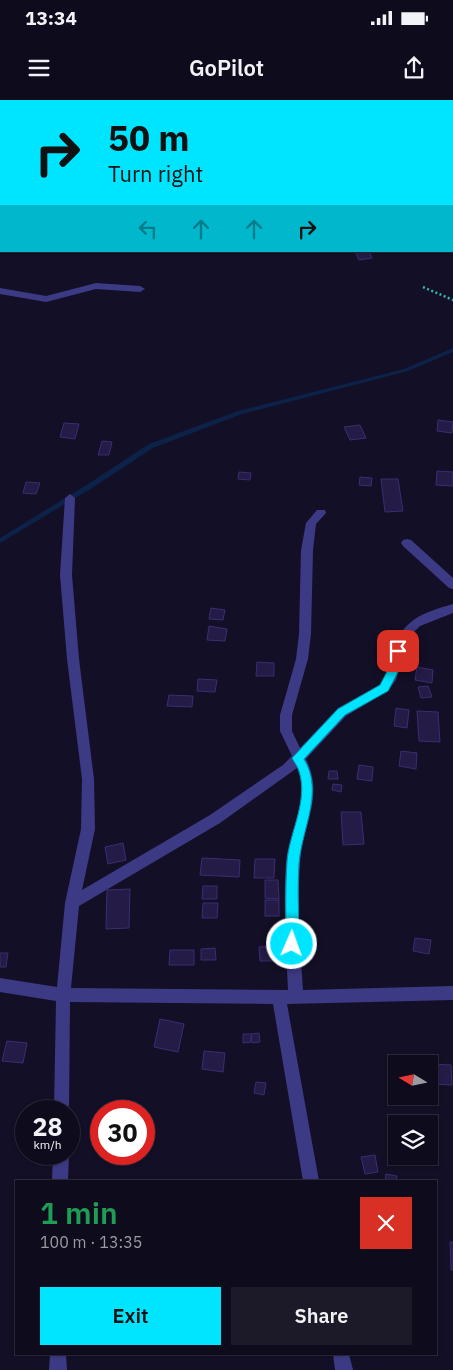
<!DOCTYPE html>
<html lang="en">
<head>
<meta charset="utf-8">
<style>
	:root { --surface:#0e0b1c; --page:#1c1929; --text:#f1f3f6; --muted:#9b9ba3; --line:#2e2b3b; --accent:#00e5ff }
	body { margin:0; font-family:"IBM Plex Sans",sans-serif; background:var(--page); color:var(--text); height:100vh; display:flex; flex-direction:column; font-size:19px; white-space:nowrap }
	* { box-sizing:border-box; margin:0 }
	p { font-size:16px; color:var(--muted) }
	.icon { flex:none; width:28px; height:28px; fill:none; stroke:currentColor; stroke-width:2; stroke-linecap:round; stroke-linejoin:round }
	.map { position:relative; flex:1; overflow:hidden }
	.drawer { position:absolute; left:15px; top:1080px; width:422px; height:175px; display:flex; flex-direction:column; background:var(--surface); border-radius:0px; box-shadow:0 1px 4px #0004,0 0 0 1px var(--line) }
	.drawer>* { flex:none }
	.guide { position:absolute; left:0px; top:0px; width:454px; height:152px; box-shadow:0 1px 4px #0004,0 0 0 1px var(--line); background:#00e5ff; color:#111; overflow:hidden }
	.needle { width:32px; rotate:280deg }
	.tools { position:absolute; left:388px; top:955px; display:grid; gap:10px }
	.tools a { display:grid; place-items:center; width:50px; height:50px; border-radius:0px; background:var(--surface); box-shadow:0 1px 4px #0004,0 0 0 1px var(--line); font-size:25px }
	.speed { position:absolute; left:15px; top:1000px; display:flex; gap:10px; font-size:25px; font-weight:700; text-align:center }
	.speed>* { display:grid; place-content:center; width:65px; height:65px; border-radius:50%; background:var(--surface); box-shadow:0 1px 4px #0004,0 0 0 1px var(--line); line-height:1 }
	.speed small { font-size:12px; font-weight:400 }
	.speed .limit { border:8px solid #d22; background:#fff; color:#111 }
	.pin { position:absolute; display:grid; place-items:center; width:42px; height:42px; color:#fff; margin:-21px; border-radius:10px; box-shadow:0 2px 8px #0006 }
	.me { position:absolute; width:55px; margin:-28px; rotate:2deg; stroke-linejoin:round; filter:drop-shadow(0 0 4px #0008) }
	.turn { display:flex; align-items:center; gap:18px; height:105px; padding:0 25px; font-size:22px }
	.turn .icon { width:65px; height:65px; stroke-width:2.5 }
	.turn b { display:block; font-size:35px; line-height:42px }
	.lanes { display:flex; align-items:center; height:48px; padding:0 25px; background:#0003; justify-content:center; gap:25px; direction:ltr }
	.lanes .off { opacity:.35 }
	.round { display:grid; place-items:center; flex:none; width:52px; height:52px; border-radius:0px; background:var(--page) }
	.head { display:flex; align-items:center; justify-content:space-between; height:85px; padding:0 25px }
	h1 { font-size:30px; font-weight:600; line-height:38px; color:#1e9e55 }
	.primary-button { display:flex; gap:10px; margin-top:auto; padding:10px 25px }
	.primary-button a { flex:1; height:58px; border-radius:0px; background:var(--accent); color:#111; font-size:20px; font-weight:600; line-height:58px; text-align:center }
	.primary-button a+a { background:var(--page); color:var(--text) }
	.status { display:flex; justify-content:space-between; align-items:center; height:35px; padding:0 25px; background:var(--surface); direction:ltr }
	.status svg { height:14px; fill:currentColor }
	header { display:flex; justify-content:space-between; align-items:center; height:65px; padding:0 25px; background:var(--surface); font-size:22px; font-weight:600 }
	.map>svg:first-child { display:block }
	.lines { fill:none; stroke-linecap:round; stroke-linejoin:round }
	.stream { fill:#0c2248; fill-rule:evenodd }
	.building { fill:#241b47; stroke:#3b2d73 }
	.path { stroke:#2fb8b0; stroke-width:2.5; stroke-dasharray:2 2.5; stroke-linecap:butt }
	.minor { fill:#3d3a85; fill-rule:evenodd }
	.route { fill:#00e5ff; stroke:#0095a6 }
</style>
</head>
<body>
<div class="status"><b>13:34</b><svg viewBox="0 0 49 12"><path d="M0 12V9h3v3zM5 12V6h3v6zM10 12V3h3v9zM15 12V0h3v12zM26 1h20v11H26zM47 4h2v5h-2z"/></svg></div>
<header><svg class="icon" aria-label="menu" viewBox="0 0 24 24"><path d="M4 6h16M4 12h16M4 18h16"/></svg>GoPilot<svg class="icon" aria-label="share" viewBox="0 0 24 24"><path d="M12 15V3M7 8l5-5 5 5M5 13v7h14v-7"/></svg></header>
<div class="map">
<svg width="453" height="1270" viewBox="0 0 453 1270">
	<rect width="100%" height="100%" fill="#130f26"/>
	<g class="lines">
		<!-- stream -->
		<polygon class="stream" points="453,248 453,252 408,271 242,314 153,348 92,388 0,443 0,438 88,384 149,344 238,311 404,269"/>
	</g>
	<!-- building -->
	<g class="building">
		<polygon points="355,151 369,151 372,158 359,160"/>
		<polygon points="438,320 453,322 452,333 437,331"/>
		<polygon points="64,323 79,324 75,339 60,337"/>
		<polygon points="360,325 366,338 350,340 344,327"/>
		<polygon points="102,341 112,342 109,355 98,355"/>
		<polygon points="437,371 453,372 453,386 436,385"/>
		<polygon points="239,372 251,373 250,380 238,379"/>
		<polygon points="360,377 372,378 371,386 359,385"/>
		<polygon points="381,379 398,379 403,411 385,412"/>
		<polygon points="26,382 40,383 36,394 23,393"/>
		<polygon points="211,508 225,510 223,520 209,519"/>
		<polygon points="209,526 227,529 225,541 207,540"/>
		<polygon points="257,562 274,563 274,576 256,576"/>
		<polygon points="417,567 433,570 432,583 415,580"/>
		<polygon points="198,579 217,580 215,592 197,591"/>
		<polygon points="428,586 432,597 421,598 418,587"/>
		<polygon points="169,595 193,596 192,607 167,606"/>
		<polygon points="396,608 409,610 407,628 394,626"/>
		<polygon points="417,611 438,612 440,642 419,641"/>
		<polygon points="401,651 417,653 416,669 399,666"/>
		<polygon points="359,665 373,667 372,681 357,679"/>
		<polygon points="329,671 337,671 338,679 328,679"/>
		<polygon points="333,684 342,685 341,692 332,690"/>
		<polygon points="341,712 361,712 364,744 343,745"/>
		<polygon points="123,743 126,760 108,764 105,747"/>
		<polygon points="202,758 240,760 239,777 200,775"/>
		<polygon points="255,759 275,759 274,778 254,778"/>
		<polygon points="265,780 278,780 279,799 265,798"/>
		<polygon points="203,786 217,786 217,799 202,799"/>
		<polygon points="130,789 129,828 106,829 107,790"/>
		<rect x="265" y="800" width="14" height="16"/>
		<polygon points="203,803 218,803 217,818 202,818"/>
		<polygon points="415,838 431,840 429,854 413,851"/>
		<polygon points="278,846 279,861 260,861 259,847"/>
		<polygon points="215,848 216,860 201,860 201,849"/>
		<polygon points="170,850 194,850 194,865 169,865"/>
		<polygon points="0,853 8,853 6,867 0,867"/>
		<polygon points="160,919 184,924 178,952 154,947"/>
		<polygon points="259,933 260,942 252,943 251,934"/>
		<polygon points="243,934 251,934 251,942 243,943"/>
		<polygon points="7,941 27,943 23,963 2,961"/>
		<polygon points="204,951 225,953 223,972 202,969"/>
		<polygon points="430,964 451,965 452,985 432,984"/>
		<polygon points="256,982 266,983 264,995 254,993"/>
		<polygon points="375,1055 378,1072 365,1074 361,1057"/>
		<polygon points="386,1074 397,1076 396,1081 385,1081"/>
		<polygon points="450,1142 453,1142 453,1170 451,1170"/>
	</g>
	<g class="lines">
		<!-- path -->
		<polyline class="path" points="423,187 453,200"/>
		<!-- minor -->
		<g class="minor">
			<polygon points="96,183 140,186 145,189 140,192 96,189 46,202 0,194 0,188 46,196"/>
			<path d="M 70,394 L 75,398 L 72,475 L 79,559 L 94,679 L 95,729 L 82,790 L 210,715 L 283,665 L 292,656 L 280,631 L 280,615 L 296,559 L 299,534 L 301,450 L 306,423 L 317,410 L 325,410 L 326,413 L 316,424 L 313,450 L 311,534 L 308,559 L 292,615 L 292,631 L 300,648 L 338,608 L 380,585 C 387,575 388,563 392,552 C 403,519 422,513 453,504 L 453,513 L 420,526 L 412,534 L 404,551 L 396,580 L 388,591 L 346,616 L 306,659 C 325,697 302,725 300,763 C 297,805 300,848 303,890 L 453,886 L 453,900 L 287,904 L 319,1081 L 303,1081 L 273,904 L 70,902 L 69,1011 L 54,1011 L 56,901 L 0,892 L 0,878 L 57,887 L 65,803 L 81,729 L 82,679 L 67,559 L 60,475 L 65,398 ZM 297,668 C 310,699 289,731 286,762 C 283,804 286,848 288,890 L 71,888 L 79,806 L 220,723 Z"/>
			<polygon points="407,439 411,440 453,478 453,489 449,488 403,446 401,443 403,440"/>
			<polygon points="53,1054 69,1054 68,1081 52,1081"/>
			<polygon points="50,1254 66,1254 67,1270 49,1270"/>
			<polygon points="333,1254 349,1254 353,1270 335,1270"/>
		</g>
	</g>
	<!-- route -->
	<path class="route" d="M 398,547 L 403,551 L 399,570 L 388,591 L 345,615 L 304,659 C 324,693 302,727 299,763 C 297,789 299,817 299,844 L 297,848 L 292,849 L 288,848 L 286,844 C 286,817 285,789 287,762 C 289,733 309,701 299,671 C 298,667 294,662 292,658 L 338,609 L 380,585 L 388,570 L 392,551 Z"/>
</svg>
<div class="tools">
<a><svg class="needle" viewBox="-14 -14 28 28"><path d="M0-13l5 13h-10z" fill="#e53935"/><path d="M0 13l5-13h-10z" fill="#9b9ba3"/></svg></a>
<a><svg class="icon" aria-label="layers" viewBox="0 0 24 24"><path d="M12 4l9 5-9 5-9-5zM3 14l9 5 9-5"/></svg></a>
</div>
<div class="speed"><div>28<small>km/h</small></div><div class="limit">30</div></div>
<div class="pin" style="left:398px;top:551px;background:#d93025"><svg class="icon" aria-label="arrive" viewBox="0 0 24 24"><path d="M6 21V4h12l-3 4 3 4H6"/></svg></div>
<svg class="me" style="left:292px;top:844px" viewBox="-20 -20 40 40"><circle r="17" fill="#00e5ff" stroke="#fff" stroke-width="3"/><path d="M0-11L8 9 0 5-8 9z" fill="#fff"/></svg>
<div class="guide">
<div class="turn"><svg class="icon" aria-label="right" viewBox="0 0 24 24"><path d="M7 20v-9h11M14 6l5 5-5 5"/></svg><div><b>50 m</b>Turn right</div></div>
<div class="lanes"><svg class="icon off" aria-label="left" viewBox="0 0 24 24"><path d="M17 20v-9H6M10 6l-5 5 5 5"/></svg><svg class="icon off" aria-label="ahead" viewBox="0 0 24 24"><path d="M12 20V5M6 11l6-6 6 6"/></svg><svg class="icon off" aria-label="ahead" viewBox="0 0 24 24"><path d="M12 20V5M6 11l6-6 6 6"/></svg><svg class="icon" aria-label="right" viewBox="0 0 24 24"><path d="M7 20v-9h11M14 6l5 5-5 5"/></svg></div>
</div>
<section class="drawer">
<div class="head"><div><h1>1 min</h1><p>100 m · 13:35</p></div><a class="round" style="background:#d93025;color:#fff"><svg class="icon" aria-label="close" viewBox="0 0 24 24"><path d="M6 6l12 12M18 6L6 18"/></svg></a></div>
<div class="primary-button"><a>Exit</a><a>Share</a></div>
</section>
</div>
</body>
</html>
